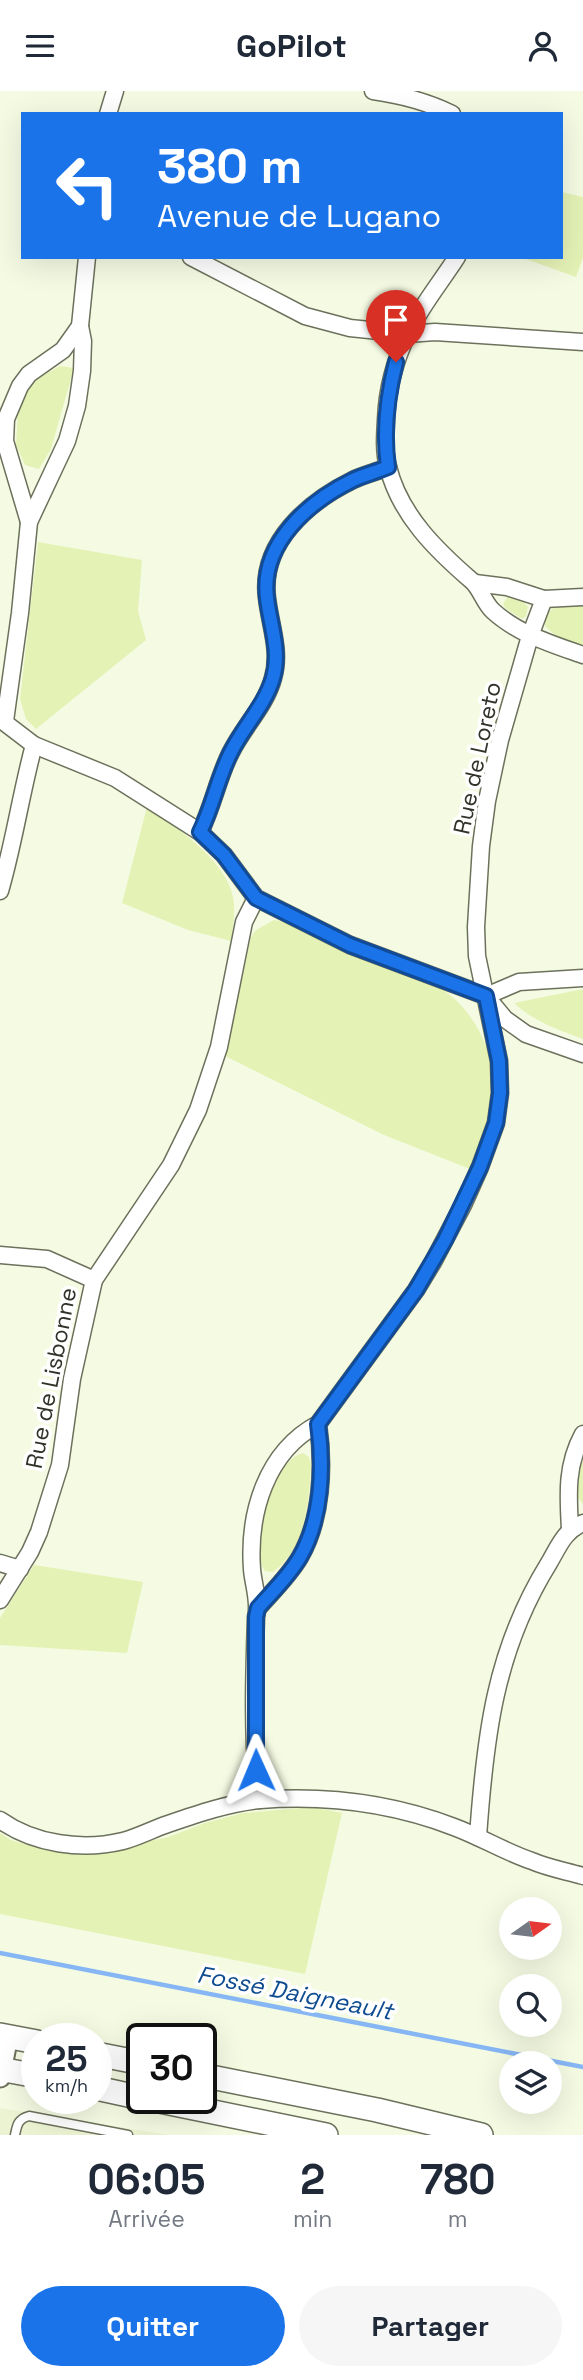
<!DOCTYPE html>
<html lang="fr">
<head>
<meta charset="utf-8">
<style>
	:root { --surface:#fff; --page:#f6f6f7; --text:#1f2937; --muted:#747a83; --accent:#1a73e8 }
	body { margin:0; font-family:"Space Grotesk",sans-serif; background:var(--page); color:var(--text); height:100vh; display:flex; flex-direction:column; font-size:26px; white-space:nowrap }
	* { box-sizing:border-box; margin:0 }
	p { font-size:23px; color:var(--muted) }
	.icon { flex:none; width:38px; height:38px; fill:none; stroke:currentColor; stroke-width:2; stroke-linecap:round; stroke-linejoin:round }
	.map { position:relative; height:2044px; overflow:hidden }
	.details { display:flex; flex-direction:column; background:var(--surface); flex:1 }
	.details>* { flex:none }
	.banner { position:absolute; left:21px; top:21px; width:542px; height:147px; border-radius:0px; box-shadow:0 7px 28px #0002; background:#1a73e8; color:#fff; overflow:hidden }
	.needle { width:46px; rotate:76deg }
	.fabs { position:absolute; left:499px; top:1806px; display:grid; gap:14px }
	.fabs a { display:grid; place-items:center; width:63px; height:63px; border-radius:50%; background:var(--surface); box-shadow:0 7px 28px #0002; font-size:35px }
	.speed { position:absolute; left:21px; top:1932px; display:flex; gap:14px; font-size:35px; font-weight:700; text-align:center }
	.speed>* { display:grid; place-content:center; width:91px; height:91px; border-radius:50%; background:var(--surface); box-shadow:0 7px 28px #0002; line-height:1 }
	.speed small { font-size:18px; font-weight:400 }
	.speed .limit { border:4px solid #111; border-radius:10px; background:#fff; color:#111 }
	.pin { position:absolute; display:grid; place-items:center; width:60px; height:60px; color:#fff; margin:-72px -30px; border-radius:50% 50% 50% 0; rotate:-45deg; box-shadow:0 0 7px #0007 }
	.pin .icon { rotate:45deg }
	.me { position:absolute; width:77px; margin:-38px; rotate:359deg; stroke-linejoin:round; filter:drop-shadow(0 0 5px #0008) }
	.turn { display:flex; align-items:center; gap:24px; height:147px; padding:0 21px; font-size:32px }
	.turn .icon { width:91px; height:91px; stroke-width:2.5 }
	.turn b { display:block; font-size:49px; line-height:60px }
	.eta { display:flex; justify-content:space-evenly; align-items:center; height:119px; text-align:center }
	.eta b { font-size:42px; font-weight:800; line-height:49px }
	.action { display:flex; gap:14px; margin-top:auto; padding:14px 21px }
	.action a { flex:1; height:80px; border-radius:42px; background:var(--accent); color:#fff; font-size:28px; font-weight:800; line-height:80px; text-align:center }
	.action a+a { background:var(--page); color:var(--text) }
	header { display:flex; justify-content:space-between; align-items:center; height:91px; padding:0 21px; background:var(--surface); font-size:32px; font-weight:800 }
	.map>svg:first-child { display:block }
	.built { fill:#ebf3d3 }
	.green { fill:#e5f2b6 }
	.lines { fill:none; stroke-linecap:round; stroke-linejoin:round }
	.stream { stroke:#86b6f4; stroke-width:4.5 }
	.service-casing { stroke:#6c715c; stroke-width:11 }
	.minor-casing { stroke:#6c715c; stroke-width:19 }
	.tertiary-casing { stroke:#6c715c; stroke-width:23 }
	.secondary-casing { stroke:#6c715c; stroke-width:26 }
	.service { stroke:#fff; stroke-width:8 }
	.minor { stroke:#fff; stroke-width:16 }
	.tertiary { stroke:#fff; stroke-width:19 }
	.secondary { stroke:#fff; stroke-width:23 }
	.route-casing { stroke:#114b97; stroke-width:18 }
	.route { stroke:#1a73e8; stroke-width:12 }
	.labels { text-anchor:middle; stroke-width:7; stroke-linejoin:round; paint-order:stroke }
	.street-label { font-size:23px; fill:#31332a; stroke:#fff }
	.water-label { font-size:24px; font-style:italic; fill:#0f4c90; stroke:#fff }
</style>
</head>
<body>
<header><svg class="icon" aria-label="menu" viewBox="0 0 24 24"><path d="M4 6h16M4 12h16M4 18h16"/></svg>GoPilot<svg class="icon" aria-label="person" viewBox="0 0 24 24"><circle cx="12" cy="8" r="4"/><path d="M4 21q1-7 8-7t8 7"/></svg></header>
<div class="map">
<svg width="583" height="2044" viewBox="0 0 583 2044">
	<rect width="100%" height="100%" fill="#f5fbe3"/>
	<!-- built -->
	<polygon class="built" points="0,2017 169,2044 0,2044"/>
	<!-- green -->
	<g class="green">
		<polygon points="562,101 583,106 583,167 576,186 520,166 562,166"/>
		<polygon points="60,275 74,277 51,358 39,378 25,374 16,354 18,315 36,288"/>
		<polygon points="38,451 142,469 138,520 146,549 36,638 26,628 20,608"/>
		<polygon points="508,505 522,509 528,516 526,525 522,528 505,517 503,513"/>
		<path d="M 583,513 L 583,558 L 559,548 L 545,535 C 545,512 564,514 583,513 Z"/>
		<path d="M 147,716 C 176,736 226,769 233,806 C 236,820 233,835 231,850 L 188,839 L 122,812 Z"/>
		<path d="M 274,829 L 285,831 C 308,841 330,853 353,863 C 379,874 410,879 434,893 C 474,915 500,966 492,1012 C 488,1035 478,1056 470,1078 L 384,1044 L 225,965 L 251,846 L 256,839 Z"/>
		<path d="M 583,898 L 583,948 C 558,939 533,930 514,912 Z"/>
		<path d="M 583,1361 L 583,1413 C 569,1399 578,1378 583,1361 Z"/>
		<path d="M 303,1362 L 309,1366 L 311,1373 C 309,1409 306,1458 273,1481 L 265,1480 C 246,1458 274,1367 303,1362 Z"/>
		<polygon points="34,1474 143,1491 127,1562 0,1554 0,1527"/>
		<polygon points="313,1716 342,1722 305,1883 0,1823 0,1742 11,1749 46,1759 87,1764 168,1746 205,1732 243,1722"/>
	</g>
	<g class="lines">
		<!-- stream -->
		<polyline class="stream" points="0,1862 583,1976"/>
		<defs>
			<path id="service" d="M 15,2044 C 17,2034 18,2028 29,2025 L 128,2044"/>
			<g id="minor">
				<path d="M 373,0 C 402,4 426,10 452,23"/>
				<polyline points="108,23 115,0"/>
				<polyline points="191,166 305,225 350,237 408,243 435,241 583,251"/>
				<path d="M 457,166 C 441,191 421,215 408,242 C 395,269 387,299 386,329 C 385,345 384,361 388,376 C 400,424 436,459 472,490 C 481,498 484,512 493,520 C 518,543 552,553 583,564"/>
				<polyline points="29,431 5,350 6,328 20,295 29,283 63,259 80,235"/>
				<polyline points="475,492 507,496 544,508 583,506"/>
				<polyline points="0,628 34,654 115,687 200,741 224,764 256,807 350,854 486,905 505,928 526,943 583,963"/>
				<polyline points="5,630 20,522 29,431 67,350 77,315 82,280 83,250 80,235 87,166"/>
				<path d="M 200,741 C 213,715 218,686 231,661 C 244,635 266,614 273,587 C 281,560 270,534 267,507 C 260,452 308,411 353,389 C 363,384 376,381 388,376"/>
				<path d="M 0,800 C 14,752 21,702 34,654"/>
				<polyline points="486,905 519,891 583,887"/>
				<polyline points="0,1164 47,1168 94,1189"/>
				<path d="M 570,1438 C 568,1403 566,1374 583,1343"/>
				<polyline points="0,1472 20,1478"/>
				<polyline points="0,1509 30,1461 39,1441 60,1374 72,1288 94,1189 171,1074 198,1019 219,956 244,831 256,807"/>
				<path d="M 258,1517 C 272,1501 289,1485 300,1466 C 322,1428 324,1375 318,1333"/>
				<path d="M 259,1709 C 252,1648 254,1587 256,1526 C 260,1511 253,1493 252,1478 C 248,1422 266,1361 318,1333 L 416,1199 L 433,1171 L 463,1114 L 480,1076 L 496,1032 L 500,1002 L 499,970 L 477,865 L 476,836 L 481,755 L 487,710 L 500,649 L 530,545 L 544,508"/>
				<path d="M 0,1729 C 34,1753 82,1760 123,1750 C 138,1746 153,1738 168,1733 C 197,1723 229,1712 260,1709 C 327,1704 391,1712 454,1736 C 481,1746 505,1761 532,1770 C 548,1777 566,1780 583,1785"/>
				<path d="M 478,1746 C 485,1645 495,1559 549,1472 C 559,1455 564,1440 583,1432"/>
			</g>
			<polyline id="tertiary" points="0,1986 8,1945"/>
			<g id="secondary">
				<polyline points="0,1944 37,1951"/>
				<polyline points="96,1963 142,1972"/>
				<polyline points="0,1978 37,1985"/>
				<polyline points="201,1984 377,2019 481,2044"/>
				<polyline points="96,1997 142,2007"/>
				<polyline points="145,2007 326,2044"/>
			</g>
		</defs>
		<!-- service casing -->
		<use href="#service" class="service-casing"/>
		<!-- minor casing -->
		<use href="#minor" class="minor-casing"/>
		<!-- tertiary casing -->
		<use href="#tertiary" class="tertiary-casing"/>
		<!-- secondary casing -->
		<use href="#secondary" class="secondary-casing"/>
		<!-- service -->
		<use href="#service" class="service"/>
		<!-- minor -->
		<use href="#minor" class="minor"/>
		<!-- tertiary -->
		<use href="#tertiary" class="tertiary"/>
		<!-- secondary -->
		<use href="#secondary" class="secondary"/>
	</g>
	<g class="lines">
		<defs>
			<path id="route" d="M 256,1679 L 256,1526 L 258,1517 C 272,1501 289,1485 300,1466 C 322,1428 324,1375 318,1333 L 416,1199 L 445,1149 L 480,1076 L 496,1032 L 500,1002 L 499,970 L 486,905 L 350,854 L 256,807 L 224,764 L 200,741 C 213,715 218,686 231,661 C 244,635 265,614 273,587 C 281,560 270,534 267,507 C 260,453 308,411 353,389 C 364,384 376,381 388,376 C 383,340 387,306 396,271"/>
		</defs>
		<!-- route casing -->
		<use href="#route" class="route-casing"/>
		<!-- route -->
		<use href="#route" class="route"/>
	</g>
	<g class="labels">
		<!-- street labels -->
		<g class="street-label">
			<text transform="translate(477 667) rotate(-78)" y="8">Rue de Loreto</text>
			<text transform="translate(51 1287) rotate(-79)" y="8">Rue de Lisbonne</text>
		</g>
		<!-- water labels -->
		<g class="water-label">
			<text transform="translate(295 1902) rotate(11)" y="8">Fossé Daigneault</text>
		</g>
	</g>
</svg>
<div class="fabs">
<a><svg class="needle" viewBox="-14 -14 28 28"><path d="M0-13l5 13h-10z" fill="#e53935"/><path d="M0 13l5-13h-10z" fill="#747a83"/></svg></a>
<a><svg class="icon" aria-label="search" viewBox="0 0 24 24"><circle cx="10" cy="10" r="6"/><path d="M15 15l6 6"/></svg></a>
<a><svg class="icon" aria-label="layers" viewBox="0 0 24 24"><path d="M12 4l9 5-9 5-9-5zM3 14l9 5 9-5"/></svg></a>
</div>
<div class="speed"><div>25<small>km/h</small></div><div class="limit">30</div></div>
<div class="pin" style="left:396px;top:271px;background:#d93025"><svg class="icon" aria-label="arrive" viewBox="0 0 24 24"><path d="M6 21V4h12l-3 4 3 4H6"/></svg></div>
<svg class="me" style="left:256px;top:1679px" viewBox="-20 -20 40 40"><path d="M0-17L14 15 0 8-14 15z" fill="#1a73e8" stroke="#fff" stroke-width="4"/></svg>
<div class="banner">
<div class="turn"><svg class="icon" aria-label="left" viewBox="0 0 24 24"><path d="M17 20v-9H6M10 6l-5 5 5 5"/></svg><div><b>380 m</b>Avenue de Lugano</div></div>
</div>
</div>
<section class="details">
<div class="eta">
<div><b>06:05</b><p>Arrivée</p></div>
<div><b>2</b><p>min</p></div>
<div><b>780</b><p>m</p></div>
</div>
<div class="action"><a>Quitter</a><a>Partager</a></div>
</section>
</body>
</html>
